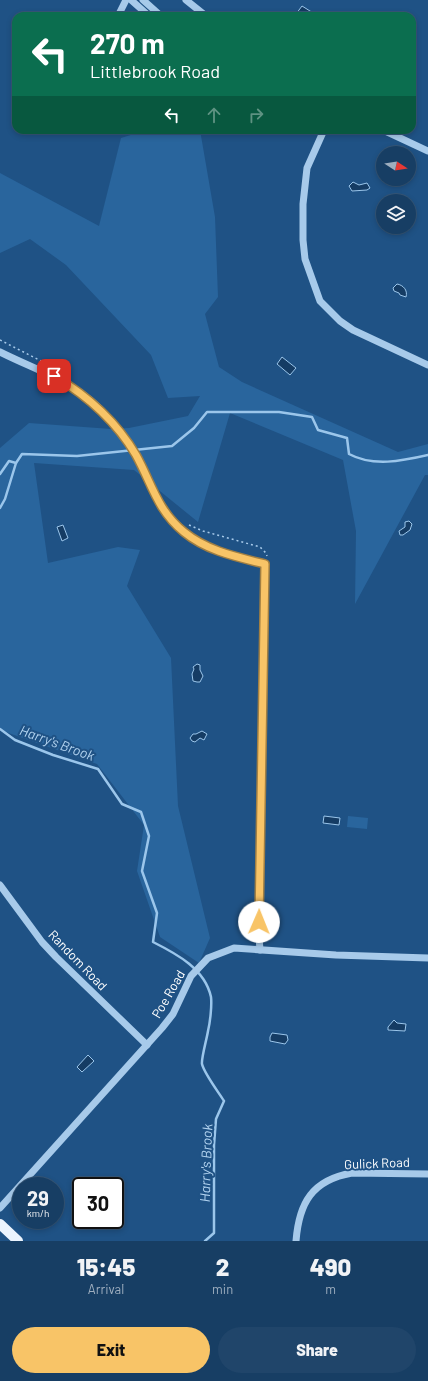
<!DOCTYPE html>
<html lang="en">
<head>
<meta charset="utf-8">
<style>
	:root { --surface:#173e64; --page:#20456a; --text:#f1f3f6; --muted:#9eaebf; --line:#365778; --accent:#f8c467 }
	body { margin:0; font-family:Barlow,sans-serif; background:var(--page); color:var(--text); height:100vh; display:flex; flex-direction:column; font-size:15px; white-space:nowrap }
	* { box-sizing:border-box; margin:0 }
	p { font-size:13px; color:var(--muted) }
	.icon { flex:none; width:22px; height:22px; fill:none; stroke:currentColor; stroke-width:2; stroke-linecap:round; stroke-linejoin:round }
	.map { position:relative; height:1241px; overflow:hidden }
	.side { display:flex; flex-direction:column; background:var(--surface); flex:1 }
	.side>* { flex:none }
	.banner { position:absolute; left:12px; top:12px; width:404px; height:122px; border-radius:12px; box-shadow:0 2px 6px #0003,0 0 0 1px var(--line); background:#0b6e4f; color:#fff; overflow:hidden }
	.needle { width:26px; rotate:102deg }
	.fabs { position:absolute; left:376px; top:146px; display:grid; gap:8px }
	.fabs a { display:grid; place-items:center; width:40px; height:40px; border-radius:50%; background:var(--surface); box-shadow:0 2px 6px #0003,0 0 0 1px var(--line); font-size:20px }
	.speed { position:absolute; left:12px; top:1177px; display:flex; gap:8px; font-size:20px; font-weight:700; text-align:center }
	.speed>* { display:grid; place-content:center; width:52px; height:52px; border-radius:50%; background:var(--surface); box-shadow:0 2px 6px #0003,0 0 0 1px var(--line); line-height:1 }
	.speed small { font-size:10px; font-weight:400 }
	.speed .limit { border:2px solid #111; border-radius:6px; background:#fff; color:#111 }
	.pin { position:absolute; display:grid; place-items:center; width:34px; height:34px; color:#fff; margin:-17px; border-radius:8px; box-shadow:0 2px 6px #0006 }
	.me { position:absolute; width:44px; margin:-22px; rotate:1deg; stroke-linejoin:round; filter:drop-shadow(0 0 3px #0008) }
	.turn { display:flex; align-items:center; gap:14px; height:84px; padding:0 12px; font-size:18px }
	.turn .icon { width:52px; height:52px; stroke-width:2.5 }
	.turn b { display:block; font-size:28px; line-height:34px }
	.lanes { display:flex; align-items:center; height:38px; padding:0 12px; background:#0003; justify-content:center; gap:20px; direction:ltr }
	.lanes .off { opacity:.35 }
	.eta { display:flex; justify-content:space-evenly; align-items:center; height:68px; text-align:center }
	.eta b { font-size:24px; font-weight:800; line-height:28px }
	.primary-button { display:flex; gap:8px; margin-top:auto; padding:8px 12px }
	.primary-button a { flex:1; height:46px; border-radius:24px; background:var(--accent); color:#111; font-size:16px; font-weight:800; line-height:46px; text-align:center }
	.primary-button a+a { background:var(--page); color:var(--text) }
	.map>svg:first-child { display:block }
	.green { fill:#29659d }
	.water { fill:#153c64; stroke:#9bc6eb }
	.lines { fill:none; stroke-linecap:round; stroke-linejoin:round }
	.stream { stroke:#9bc6eb; stroke-width:2.5 }
	.path { stroke:#a7caea; stroke-width:1.5; stroke-dasharray:2 3; stroke-linecap:butt }
	.minor { stroke:#a7caea; stroke-width:7 }
	.major { stroke:#ebf4fe; stroke-width:10 }
	.route-casing { stroke:#a17f43; stroke-width:10 }
	.route { stroke:#f8c467; stroke-width:7 }
	.labels { text-anchor:middle; stroke-width:4; stroke-linejoin:round; paint-order:stroke }
	.street-label { font-size:13px; fill:#fff; stroke:#1f5285 }
	.water-label { font-size:14px; font-style:italic; fill:#b3d4f1; stroke:#1f5285 }
</style>
</head>
<body>
<div class="map">
<svg width="428" height="1241" viewBox="0 0 428 1241">
	<rect width="100%" height="100%" fill="#1f5285"/>
	<!-- green -->
	<g class="green">
		<polygon points="147,130 200,130 215,217 218,297 205,314 219,367 242,382 398,452 428,444 428,475 425,475 355,604 356,531 343,460 230,413 198,522 134,470 34,463 48,563 118,547 140,550 127,586 171,658 178,806 210,938 199,963 160,937 137,871 144,825 97,764 0,730 0,448 29,423 111,429 129,428 188,416 200,396 168,398 151,355 66,265 30,239 0,253 0,173 99,226 121,138"/>
		<polygon points="348,816 368,818 367,829 347,827"/>
	</g>
	<!-- water -->
	<g class="water">
		<polygon points="302,6 318,16 299,16 296,14"/>
		<polygon points="353,182 359,185 367,183 370,188 367,190 352,191 349,186"/>
		<path d="M 397,284 C 403,285 408,290 406,297 L 400,295 L 399,293 L 394,291 L 393,288 Z"/>
		<polygon points="282,357 296,368 290,375 277,364"/>
		<polygon points="409,521 412,524 410,530 403,535 400,535 399,531 405,527 405,522"/>
		<polygon points="63,525 68,538 62,541 57,527"/>
		<polygon points="197,664 200,665 200,670 203,676 200,682 197,682 193,681 192,674 194,669 193,667"/>
		<polygon points="202,731 207,734 204,740 200,738 195,742 192,741 190,738 193,734 196,734"/>
		<polygon points="324,816 340,818 339,825 323,823"/>
		<polygon points="394,1020 397,1023 406,1024 405,1031 388,1030 388,1027"/>
		<polygon points="272,1033 287,1035 288,1040 285,1044 270,1041 270,1037"/>
		<polygon points="88,1055 94,1061 82,1072 77,1067"/>
	</g>
	<g class="lines">
		<!-- stream -->
		<g class="stream">
			<path d="M 0,474 L 9,461 L 16,463 L 22,454 L 77,456 L 172,446 L 194,428 L 207,412 L 279,412 L 312,417 L 318,430 L 347,438 L 349,454 C 373,467 402,461 428,455"/>
			<polyline points="0,508 5,499 16,463"/>
			<path d="M 0,729 L 15,740 L 53,755 L 98,769 L 122,804 L 141,812 L 149,836 L 142,871 L 157,913 L 153,942 C 177,954 205,969 211,997 C 212,1006 210,1023 208,1031 C 207,1038 201,1059 202,1064 C 204,1073 219,1093 224,1101 L 216,1119 L 214,1145 L 214,1233 L 205,1241"/>
		</g>
		<!-- path -->
		<g class="path">
			<polyline points="0,340 45,363"/>
			<polyline points="189,525 203,531 260,547 266,553 267,556"/>
		</g>
		<!-- minor -->
		<g class="minor">
			<polyline points="131,0 149,16"/>
			<polyline points="143,0 161,16"/>
			<polyline points="186,0 206,16"/>
			<polyline points="118,16 126,0"/>
			<polyline points="324,130 307,168 303,204 303,240 305,259 320,301 340,321 353,330 428,365"/>
			<polyline points="383,130 428,151"/>
			<path d="M 0,352 C 40,372 77,382 108,417 C 119,429 129,442 136,456 C 155,490 162,522 199,542 C 219,554 243,558 265,564 L 259,937 L 260,950"/>
			<polyline points="0,885 42,942 56,957 147,1045"/>
			<polyline points="0,1208 162,1028 173,1014 191,976 208,958 234,948 336,955 428,958"/>
			<path d="M 296,1241 C 299,1203 312,1180 352,1173 L 428,1174"/>
		</g>
		<!-- major -->
		<polyline class="major" points="0,1224 18,1241"/>
	</g>
	<g class="lines">
		<defs>
			<path id="route" d="M 54,376 C 88,396 116,421 136,455 C 152,484 157,510 184,532 C 207,551 237,557 265,564 L 259,922"/>
		</defs>
		<!-- route casing -->
		<use href="#route" class="route-casing"/>
		<!-- route -->
		<use href="#route" class="route"/>
	</g>
	<g class="labels">
		<!-- street labels -->
		<g class="street-label">
			<text transform="translate(78 960) rotate(46)" y="5">Random Road</text>
			<text transform="translate(168 994) rotate(-60)" y="5">Poe Road</text>
			<text transform="translate(377 1163) rotate(-2)" y="5">Gulick Road</text>
		</g>
		<!-- water labels -->
		<g class="water-label">
			<text transform="translate(57 743) rotate(20)" y="5">Harry's Brook</text>
			<text transform="translate(206 1163) rotate(-88)" y="5">Harry's Brook</text>
		</g>
	</g>
</svg>
<div class="fabs">
<a><svg class="needle" viewBox="-14 -14 28 28"><path d="M0-13l5 13h-10z" fill="#e53935"/><path d="M0 13l5-13h-10z" fill="#9eaebf"/></svg></a>
<a><svg class="icon" aria-label="layers" viewBox="0 0 24 24"><path d="M12 4l9 5-9 5-9-5zM3 14l9 5 9-5"/></svg></a>
</div>
<div class="speed"><div>29<small>km/h</small></div><div class="limit">30</div></div>
<div class="pin" style="left:54px;top:376px;background:#d93025"><svg class="icon" aria-label="arrive" viewBox="0 0 24 24"><path d="M6 21V4h12l-3 4 3 4H6"/></svg></div>
<svg class="me" style="left:259px;top:922px" viewBox="-20 -20 40 40"><circle r="19" fill="#fff"/><path d="M0-13L10 11 0 6-10 11z" fill="#f8c467"/></svg>
<div class="banner">
<div class="turn"><svg class="icon" aria-label="left" viewBox="0 0 24 24"><path d="M17 20v-9H6M10 6l-5 5 5 5"/></svg><div><b>270 m</b>Littlebrook Road</div></div>
<div class="lanes"><svg class="icon" aria-label="left" viewBox="0 0 24 24"><path d="M17 20v-9H6M10 6l-5 5 5 5"/></svg><svg class="icon off" aria-label="ahead" viewBox="0 0 24 24"><path d="M12 20V5M6 11l6-6 6 6"/></svg><svg class="icon off" aria-label="right" viewBox="0 0 24 24"><path d="M7 20v-9h11M14 6l5 5-5 5"/></svg></div>
</div>
</div>
<section class="side">
<div class="eta">
<div><b>15:45</b><p>Arrival</p></div>
<div><b>2</b><p>min</p></div>
<div><b>490</b><p>m</p></div>
</div>
<div class="primary-button"><a>Exit</a><a>Share</a></div>
</section>
</body>
</html>
